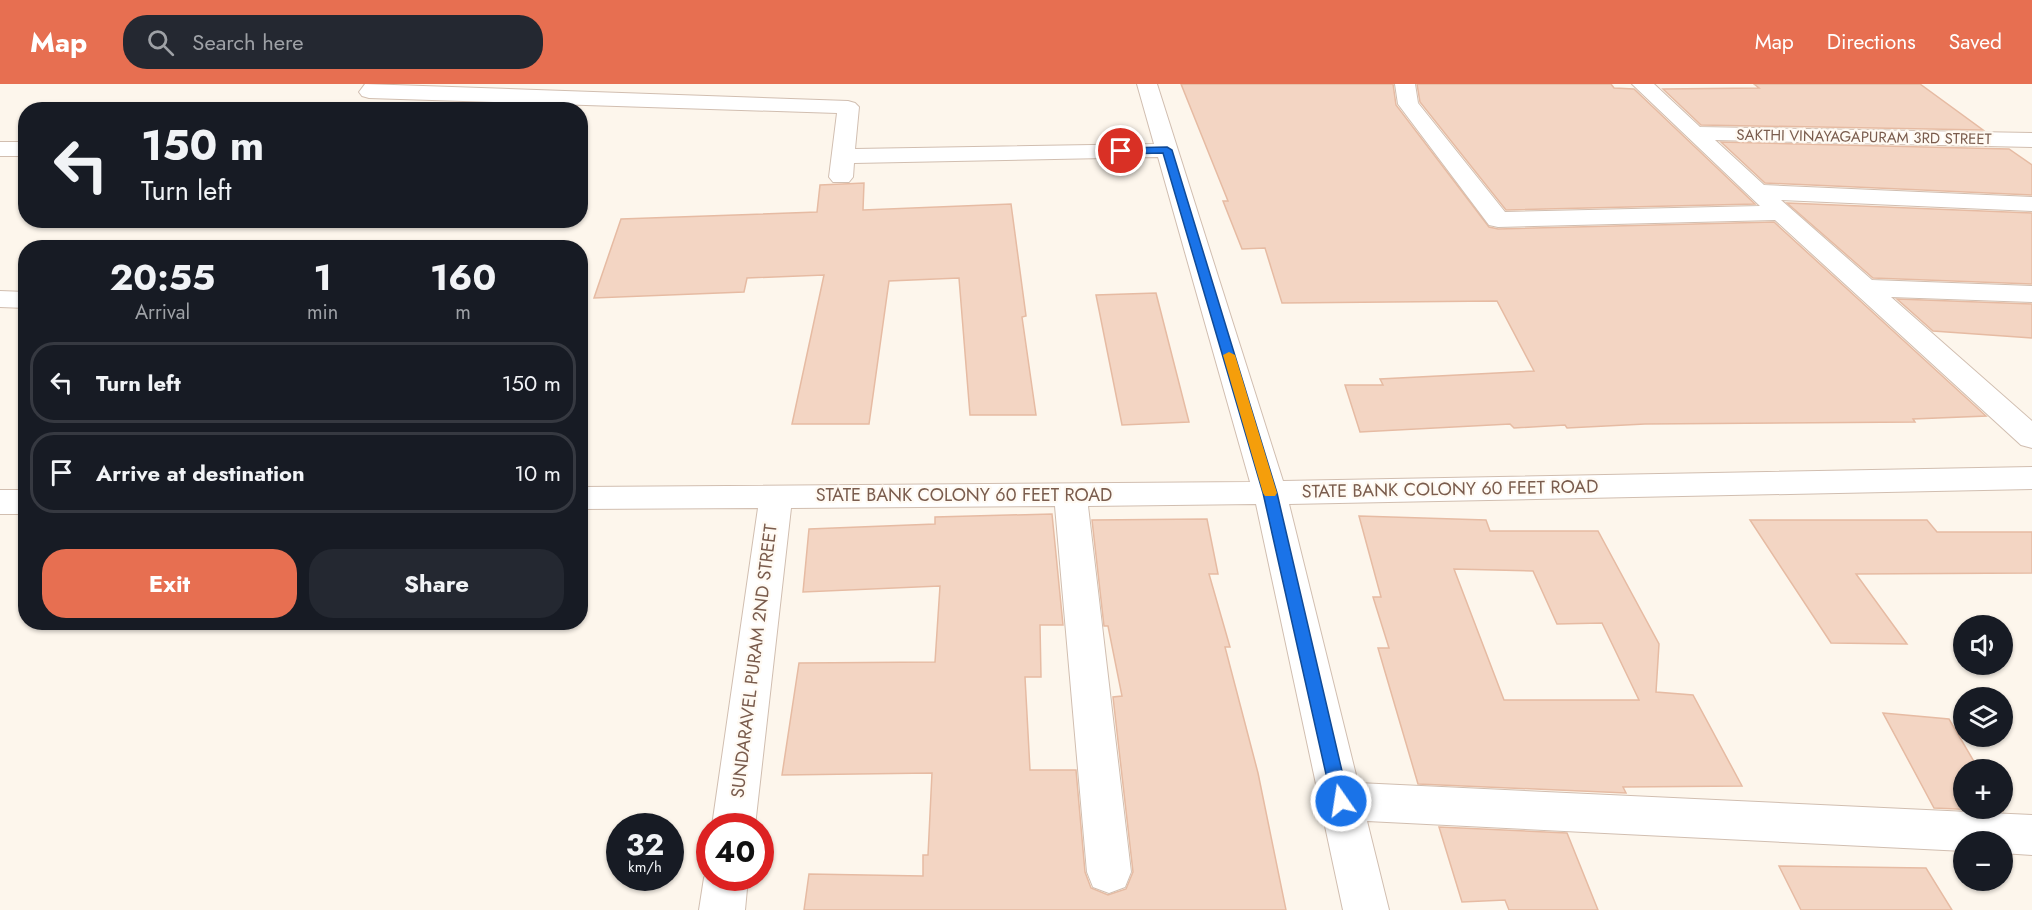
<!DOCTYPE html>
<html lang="en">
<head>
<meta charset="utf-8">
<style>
	:root { --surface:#171b24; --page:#242831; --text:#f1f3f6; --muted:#9ea1a6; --line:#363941; --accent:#e76f51 }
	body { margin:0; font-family:Jost,sans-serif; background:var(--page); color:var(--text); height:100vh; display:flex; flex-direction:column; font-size:22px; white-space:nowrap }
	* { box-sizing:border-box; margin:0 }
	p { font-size:20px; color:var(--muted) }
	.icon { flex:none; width:33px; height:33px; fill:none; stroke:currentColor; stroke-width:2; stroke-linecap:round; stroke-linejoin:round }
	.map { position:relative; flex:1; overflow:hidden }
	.sheet { position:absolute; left:18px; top:156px; width:570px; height:390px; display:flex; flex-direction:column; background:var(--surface); border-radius:24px; box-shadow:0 2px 4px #0004 }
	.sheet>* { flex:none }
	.banner { position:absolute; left:18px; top:18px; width:570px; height:126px; border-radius:24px; box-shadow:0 2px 4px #0004; background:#171b24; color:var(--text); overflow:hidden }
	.fabs { position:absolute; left:1953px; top:531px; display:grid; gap:12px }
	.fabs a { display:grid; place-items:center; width:60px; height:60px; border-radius:50%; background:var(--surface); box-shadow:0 2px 4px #0004; font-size:30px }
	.speed { position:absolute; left:606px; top:729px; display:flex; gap:12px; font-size:30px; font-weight:700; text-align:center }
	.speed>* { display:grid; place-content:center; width:78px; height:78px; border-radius:50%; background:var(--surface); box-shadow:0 2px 4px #0004; line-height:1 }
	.speed small { font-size:15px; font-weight:400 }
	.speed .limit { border:9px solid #d22; background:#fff; color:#111 }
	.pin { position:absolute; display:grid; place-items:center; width:51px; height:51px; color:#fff; margin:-26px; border:3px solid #fff; border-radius:50%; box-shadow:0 2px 6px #0007 }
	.me { position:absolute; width:66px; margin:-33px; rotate:347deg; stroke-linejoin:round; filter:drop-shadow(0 0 4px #0008) }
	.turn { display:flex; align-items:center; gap:21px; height:126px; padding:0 24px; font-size:27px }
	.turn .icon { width:78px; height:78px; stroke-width:2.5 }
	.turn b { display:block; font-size:42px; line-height:51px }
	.eta { display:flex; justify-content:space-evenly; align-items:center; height:102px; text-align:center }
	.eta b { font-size:36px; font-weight:700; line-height:42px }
	.action { display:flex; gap:12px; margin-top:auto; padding:12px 24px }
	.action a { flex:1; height:69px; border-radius:24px; background:var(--accent); color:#fff; font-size:24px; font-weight:700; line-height:69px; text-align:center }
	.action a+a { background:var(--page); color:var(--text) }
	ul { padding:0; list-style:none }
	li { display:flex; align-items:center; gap:18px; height:81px; margin:0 12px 9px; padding:0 12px; border:3px solid var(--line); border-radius:24px }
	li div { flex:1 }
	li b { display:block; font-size:22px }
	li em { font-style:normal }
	header { display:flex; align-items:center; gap:36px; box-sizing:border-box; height:84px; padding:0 30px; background:var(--accent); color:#fff }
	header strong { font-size:28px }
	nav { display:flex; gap:33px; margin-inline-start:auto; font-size:21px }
	.search { width:420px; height:54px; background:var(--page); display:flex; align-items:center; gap:15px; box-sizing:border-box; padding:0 21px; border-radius:24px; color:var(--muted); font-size:22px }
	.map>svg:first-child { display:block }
	.building { fill:#f3d5c3; stroke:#e6bba3; stroke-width:1.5; fill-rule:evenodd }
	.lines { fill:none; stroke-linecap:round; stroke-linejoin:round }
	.minor-casing { stroke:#d1beb0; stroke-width:2 }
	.minor { fill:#fff; fill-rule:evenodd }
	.route { fill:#1a73e8; stroke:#114b97; stroke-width:1.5 }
	.slow { fill:#f59e0b }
	.labels { text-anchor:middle; stroke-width:4.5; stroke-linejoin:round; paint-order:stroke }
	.far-street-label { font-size:15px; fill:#7a5c4d; stroke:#fffaf3 }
	.street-label { font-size:18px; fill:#7a5c4d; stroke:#fffaf3 }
</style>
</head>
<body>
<header>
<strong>Map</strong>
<div class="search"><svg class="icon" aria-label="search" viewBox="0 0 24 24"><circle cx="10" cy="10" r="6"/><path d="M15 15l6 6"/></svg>Search here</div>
<nav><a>Map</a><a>Directions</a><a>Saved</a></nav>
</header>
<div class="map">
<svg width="2032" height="826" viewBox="0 0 2032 826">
	<rect width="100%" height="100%" fill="#fdf6ec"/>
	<!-- building -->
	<g class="building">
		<polygon points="1181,0 1393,0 1396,21 1489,143 1498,145 1774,138 1986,332 1913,335 1915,338 1645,340 1567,344 1565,341 1514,344 1510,340 1360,348 1345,301 1383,301 1380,295 1534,287 1497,217 1282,219 1265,164 1242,165 1223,117 1228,117"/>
		<polygon points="1417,0 1611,0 1614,4 1634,5 1755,120 1506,126 1420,18"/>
		<polygon points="1754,0 1920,0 1983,46 1701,41 1663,5 1759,4"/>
		<polygon points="1721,58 2009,65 2032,81 2032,111 1765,99"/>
		<polygon points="864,99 863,126 1011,120 1026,232 1022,233 1036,331 970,331 959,194 889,197 869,340 792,340 824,191 747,194 744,208 594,214 621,135 817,128 820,101"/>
		<polygon points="1787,119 2032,129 2032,200 1873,194"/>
		<polygon points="1156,209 1189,338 1122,341 1096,211"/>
		<polygon points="1897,215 2032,220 2032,254 1933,247"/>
		<polygon points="1052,430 1063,541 1040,541 1041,593 1025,593 1030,686 1076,686 1085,788 1091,804 1108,811 1126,805 1133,788 1113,613 1122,612 1108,542 1104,542 1092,436 1207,435 1218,490 1209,490 1230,563 1225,563 1258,689 1286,826 804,826 809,790 923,792 923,771 928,771 932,689 782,691 799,579 935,578 940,502 803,508 809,445 935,440 935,433"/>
		<path d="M 1359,432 L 1486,436 L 1490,447 L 1598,447 L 1659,560 L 1656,608 L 1693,611 L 1742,702 L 1623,703 L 1626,709 L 1418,700 L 1378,564 L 1389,564 L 1373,513 L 1381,513 ZM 1454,485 L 1533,487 L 1557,540 L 1602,539 L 1639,616 L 1504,616 Z"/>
		<polygon points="1750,436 1927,436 1937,448 2032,448 2032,489 1856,490 1907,560 1831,559"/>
		<polygon points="1883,629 1949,635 1979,686 1964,686 1964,724 2002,724 2003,727 1934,724"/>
		<polygon points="1439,743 1567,749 1598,826 1509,826 1505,816 1462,818"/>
		<polygon points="1779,782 1926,784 1952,826 1801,826"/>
	</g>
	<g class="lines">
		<defs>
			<g id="minor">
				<polygon points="365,0 848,17 855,19 859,23 855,65 1154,60 1137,0 1157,0 1283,397 2032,383 2032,405 1289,420 1358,699 2032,731 2032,771 2002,769 2002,758 1964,758 1964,767 1367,737 1389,826 1343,826 1256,420 1088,422 1131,788 1125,803 1109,809 1093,803 1087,788 1055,422 791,424 755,742 712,742 758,424 580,425 580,403 1250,398 1158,73 854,79 853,93 849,98 833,98 829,93 837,29 369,14 362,12 359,8"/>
				<polygon points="1395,0 1415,0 1418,19 1505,128 1760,122 1632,0 1654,0 1700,43 2032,49 2032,63 1715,56 1764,101 2032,113 2032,127 1781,116 1872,196 2032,202 2032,218 1891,213 2032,337 2032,364 2021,361 1775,136 1498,143 1489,141 1398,20"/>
				<rect x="0" y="58" width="26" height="14"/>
				<polygon points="0,207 26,208 26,224 0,223"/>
				<rect x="0" y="406" width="26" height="24"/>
				<polygon points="710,781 710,794 748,794 745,826 699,826 704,794"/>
			</g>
		</defs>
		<!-- minor casing -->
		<use href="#minor" class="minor-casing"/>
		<!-- minor -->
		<use href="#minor" class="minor"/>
	</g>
	<!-- route -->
	<polygon class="route" points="1167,63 1172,66 1277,409 1349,717 1347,722 1341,725 1335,722 1332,717 1263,409 1163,69 1121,70 1116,67 1121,64"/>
	<!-- slow -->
	<polygon class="slow" points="1229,268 1235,271 1277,409 1275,412 1265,412 1263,409 1223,271"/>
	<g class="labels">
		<!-- far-street labels -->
		<g class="far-street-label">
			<text transform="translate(1864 53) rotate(1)" y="5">SAKTHI VINAYAGAPURAM 3RD STREET</text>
		</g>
		<!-- street labels -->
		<g class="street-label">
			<text transform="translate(1450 405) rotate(-1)" y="6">STATE BANK COLONY 60 FEET ROAD</text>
			<text x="964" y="417">STATE BANK COLONY 60 FEET ROAD</text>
			<text transform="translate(754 577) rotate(-83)" y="6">SUNDARAVEL PURAM 2ND STREET</text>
		</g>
	</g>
</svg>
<div class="fabs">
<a><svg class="icon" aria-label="sound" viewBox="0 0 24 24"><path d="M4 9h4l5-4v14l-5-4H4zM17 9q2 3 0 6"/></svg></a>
<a><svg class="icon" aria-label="layers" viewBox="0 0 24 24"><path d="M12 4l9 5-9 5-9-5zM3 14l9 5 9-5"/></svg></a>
<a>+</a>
<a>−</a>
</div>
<div class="speed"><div>32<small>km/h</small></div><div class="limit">40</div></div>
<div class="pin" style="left:1121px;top:67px;background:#d93025"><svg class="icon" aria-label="arrive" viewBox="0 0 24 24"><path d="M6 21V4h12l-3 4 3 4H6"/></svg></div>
<svg class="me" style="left:1341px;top:717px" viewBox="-20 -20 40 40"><circle r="17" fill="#1a73e8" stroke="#fff" stroke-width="3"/><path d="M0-11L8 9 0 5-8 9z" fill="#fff"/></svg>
<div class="banner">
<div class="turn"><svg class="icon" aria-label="left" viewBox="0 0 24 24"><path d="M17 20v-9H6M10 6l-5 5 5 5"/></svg><div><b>150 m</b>Turn left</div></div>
</div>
<section class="sheet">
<div class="eta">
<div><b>20:55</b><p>Arrival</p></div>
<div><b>1</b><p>min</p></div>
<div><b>160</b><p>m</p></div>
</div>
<ul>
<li><svg class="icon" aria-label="left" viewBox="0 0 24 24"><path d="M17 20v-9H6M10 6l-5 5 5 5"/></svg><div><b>Turn left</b></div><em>150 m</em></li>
<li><svg class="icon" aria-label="arrive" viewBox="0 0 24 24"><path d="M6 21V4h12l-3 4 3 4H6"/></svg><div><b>Arrive at destination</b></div><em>10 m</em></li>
</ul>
<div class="action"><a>Exit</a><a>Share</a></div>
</section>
</div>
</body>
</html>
